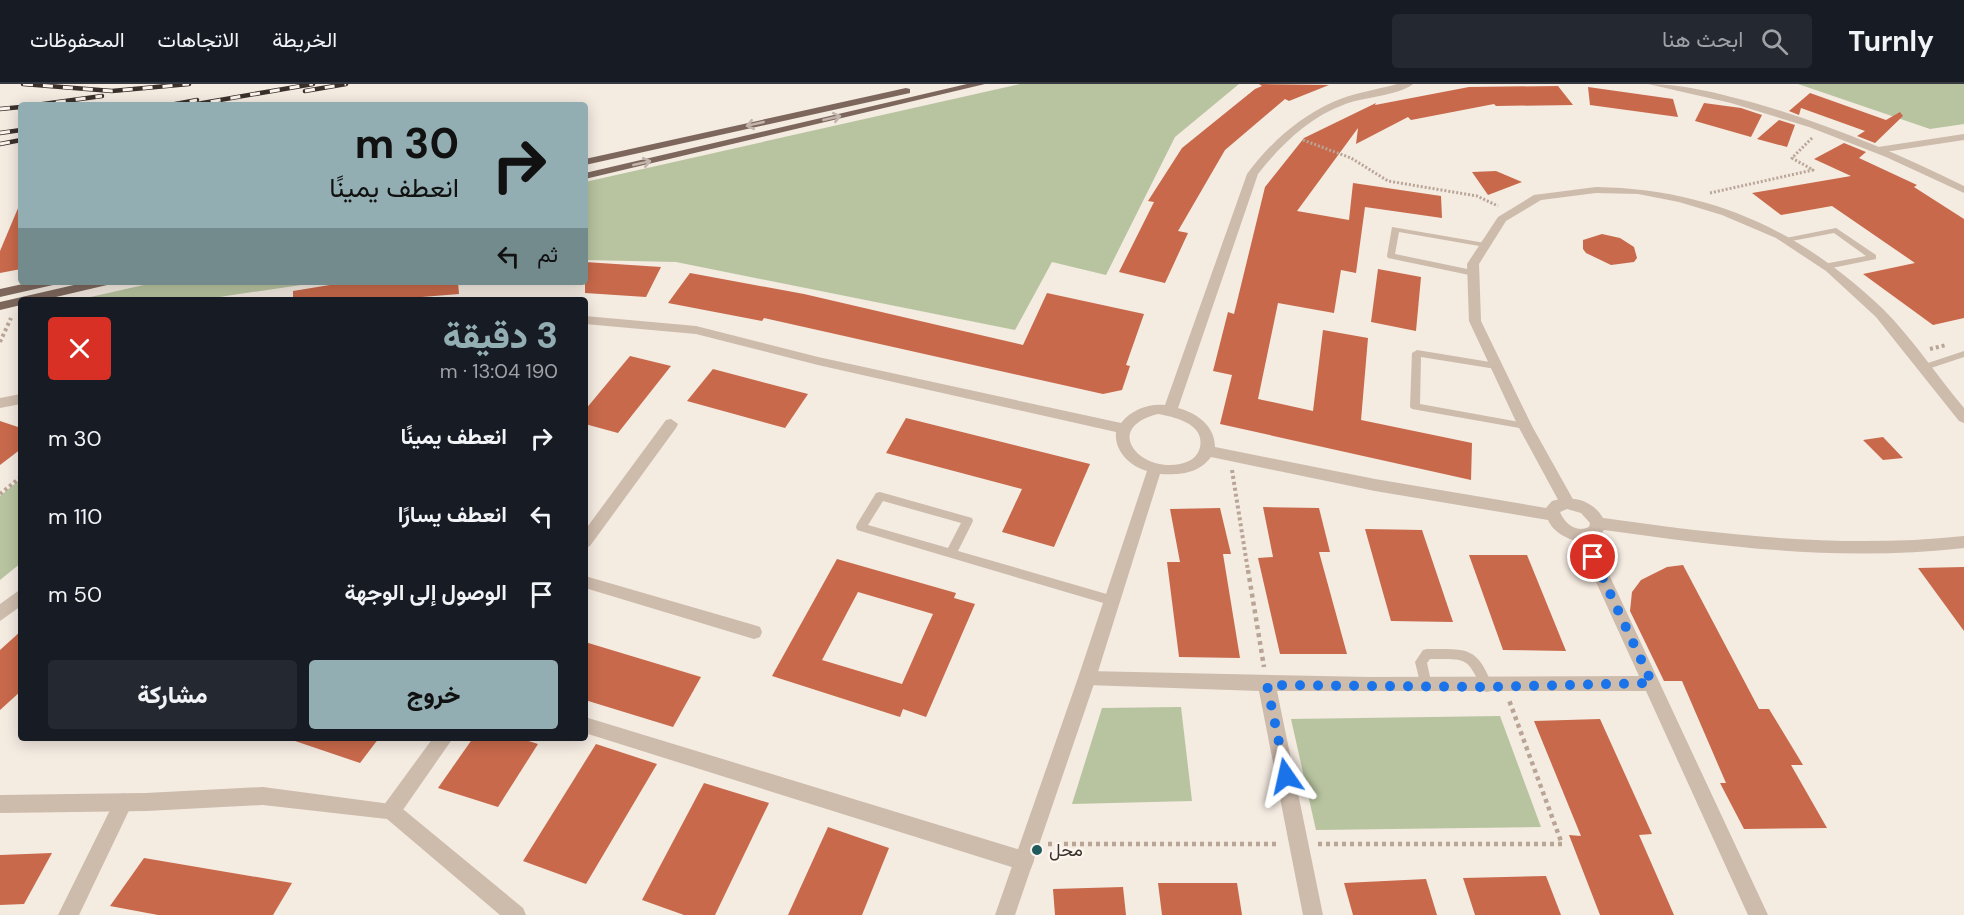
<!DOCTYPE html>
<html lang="ar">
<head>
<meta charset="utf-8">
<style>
	:root { --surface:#171b24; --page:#242831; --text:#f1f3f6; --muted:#9ea1a6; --line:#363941; --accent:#92aeb2 }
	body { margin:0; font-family:"DM Sans",Vazirmatn,sans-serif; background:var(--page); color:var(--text); direction:rtl; height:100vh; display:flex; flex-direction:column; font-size:22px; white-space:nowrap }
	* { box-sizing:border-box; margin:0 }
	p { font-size:20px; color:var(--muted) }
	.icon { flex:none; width:33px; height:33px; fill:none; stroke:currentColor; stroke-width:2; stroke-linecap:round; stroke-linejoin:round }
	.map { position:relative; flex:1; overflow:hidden; direction:ltr }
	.panel { position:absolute; left:18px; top:213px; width:570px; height:444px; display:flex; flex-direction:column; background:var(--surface); border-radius:6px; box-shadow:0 3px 15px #0003; direction:rtl }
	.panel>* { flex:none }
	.hud { position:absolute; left:18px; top:18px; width:570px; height:183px; border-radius:6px; box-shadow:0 3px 15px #0003; direction:rtl; background:#92aeb2; color:#111; overflow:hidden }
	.pin { position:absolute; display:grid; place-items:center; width:51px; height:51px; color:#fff; margin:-26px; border:3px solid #fff; border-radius:50%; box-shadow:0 2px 6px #0007 }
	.me { position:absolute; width:66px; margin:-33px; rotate:349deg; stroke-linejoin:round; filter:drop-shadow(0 0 4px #0008) }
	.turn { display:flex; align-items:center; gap:21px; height:126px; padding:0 30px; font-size:27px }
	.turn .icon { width:78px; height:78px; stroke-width:2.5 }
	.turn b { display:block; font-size:42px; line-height:51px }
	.then { display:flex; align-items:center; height:57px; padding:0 30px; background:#0003; gap:12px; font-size:22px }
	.round { display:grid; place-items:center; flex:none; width:63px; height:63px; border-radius:6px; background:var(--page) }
	.head { display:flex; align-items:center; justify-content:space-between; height:102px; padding:0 30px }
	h1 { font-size:36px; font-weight:800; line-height:45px; color:var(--accent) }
	.primary-button { display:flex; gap:12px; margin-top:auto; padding:12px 30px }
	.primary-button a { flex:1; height:69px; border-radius:6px; background:var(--accent); color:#111; font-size:24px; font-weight:800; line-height:69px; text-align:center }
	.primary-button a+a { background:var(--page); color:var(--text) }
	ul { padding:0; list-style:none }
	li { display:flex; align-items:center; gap:18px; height:78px; padding:0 30px }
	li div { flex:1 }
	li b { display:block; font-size:22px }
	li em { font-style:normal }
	header { display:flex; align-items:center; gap:36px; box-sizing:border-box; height:84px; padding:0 30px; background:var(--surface); border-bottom:2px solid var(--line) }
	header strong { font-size:28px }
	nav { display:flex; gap:33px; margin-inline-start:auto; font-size:21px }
	.search { width:420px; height:54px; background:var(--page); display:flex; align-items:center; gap:15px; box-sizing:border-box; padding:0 21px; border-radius:6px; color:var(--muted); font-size:22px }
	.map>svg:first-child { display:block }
	.green { fill:#b8c4a0 }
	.building { fill:#c8694b; fill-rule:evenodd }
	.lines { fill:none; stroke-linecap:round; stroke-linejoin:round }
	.path-far2 { stroke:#b9a596; stroke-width:3; stroke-dasharray:2 2; stroke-linecap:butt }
	.path-far1 { stroke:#b9a596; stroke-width:4; stroke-dasharray:3 3; stroke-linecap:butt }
	.path { stroke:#b9a596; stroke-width:4.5; stroke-dasharray:4 4; stroke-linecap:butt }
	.service { fill:#cdbbac; fill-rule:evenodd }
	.minor { fill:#cdbbac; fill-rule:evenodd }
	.tertiary { fill:#cdbbac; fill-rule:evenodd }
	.primary { fill:#7d675c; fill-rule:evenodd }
	.rail-casing { stroke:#3b302b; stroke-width:4.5 }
	.rail { stroke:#fbf5ee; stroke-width:3; stroke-dasharray:10; stroke-linecap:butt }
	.oneway { stroke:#c2b5ac }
	.route { stroke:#1a73e8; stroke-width:10; stroke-dasharray:0 18 }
	.poi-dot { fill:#1f5a5e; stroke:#fbf5ee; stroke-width:2 }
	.labels { text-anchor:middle; stroke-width:5; stroke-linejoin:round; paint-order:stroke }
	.near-poi-label { font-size:18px; fill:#3b302b; stroke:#fbf5ee; text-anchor:start }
</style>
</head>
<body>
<header>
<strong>Turnly</strong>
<div class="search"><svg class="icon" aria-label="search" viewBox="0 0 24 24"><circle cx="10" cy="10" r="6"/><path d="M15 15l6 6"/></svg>ابحث هنا</div>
<nav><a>الخريطة</a><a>الاتجاهات</a><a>المحفوظات</a></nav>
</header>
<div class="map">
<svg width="1964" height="831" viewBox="0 0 1964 831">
	<rect width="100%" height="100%" fill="#f4ebe1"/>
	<!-- green -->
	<g class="green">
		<polygon points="1020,0 1239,0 1175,53 1106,191 1052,178 1015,246 676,178 585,176 585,98"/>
		<polygon points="1798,0 1964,0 1964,40 1930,45"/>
		<polygon points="157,198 321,198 199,216 77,216"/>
		<polygon points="21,395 21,479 0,496 0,412"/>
		<polygon points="1181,623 1192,717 1072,720 1102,624"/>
		<polygon points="1500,632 1541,743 1316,746 1291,635"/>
	</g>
	<!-- building -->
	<g class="building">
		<polygon points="1259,0 1329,1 1289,17 1285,15 1225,66 1178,147 1188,149 1165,199 1119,188 1154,118 1148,117 1182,64 1255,5 1262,2"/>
		<polygon points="1558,2 1573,21 1496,22 1494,20 1411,36 1408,33 1356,60 1358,44 1297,127 1349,136 1353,99 1441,112 1442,134 1365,123 1356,189 1341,186 1334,229 1278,219 1258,315 1313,327 1323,246 1368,254 1361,336 1472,359 1471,396 1220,340 1232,291 1213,287 1228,228 1234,230 1265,103 1304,54 1376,19 1375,21 1469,3"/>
		<polygon points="1588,3 1673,15 1678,33 1590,21"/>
		<polygon points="1810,9 1886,36 1900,28 1903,32 1875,59 1857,52 1865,47 1801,24 1799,31 1789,27"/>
		<polygon points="1704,19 1741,24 1762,31 1751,53 1695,37"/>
		<polygon points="1779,36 1795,41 1787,63 1757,55"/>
		<polygon points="1844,59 1866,68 1859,74 1917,101 1914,103 1964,135 1964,234 1933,241 1863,190 1915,179 1832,122 1781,131 1752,109 1851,92 1814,75"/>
		<polygon points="1496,87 1522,98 1488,111 1472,88"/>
		<polygon points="21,117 21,185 0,189 0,167"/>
		<polygon points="1602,150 1620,154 1634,163 1637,174 1634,178 1611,181 1586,169 1583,165 1583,156"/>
		<polygon points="585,178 661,183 646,213 585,209"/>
		<polygon points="1378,185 1421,193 1416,247 1371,238"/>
		<polygon points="690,189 804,210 1023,261 1047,209 1144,230 1126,281 1130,282 1122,306 1103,310 764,234 762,237 668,219"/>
		<polygon points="348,198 458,198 459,210 385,216 293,216 293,207"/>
		<polygon points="630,272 671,282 618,349 585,340 585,326"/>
		<polygon points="713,285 808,310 785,344 687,317"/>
		<polygon points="906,334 1090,380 1054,463 1002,448 1022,405 886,369"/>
		<polygon points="0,337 21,344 21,365 0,381"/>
		<polygon points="1883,353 1903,374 1883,376 1863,356"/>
		<polygon points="1263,423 1319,424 1330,468 1319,468 1347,570 1280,570 1258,474 1273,473"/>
		<polygon points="1220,424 1231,470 1223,470 1240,574 1179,573 1167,478 1180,478 1170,425"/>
		<polygon points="1365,445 1422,446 1453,538 1391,537"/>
		<polygon points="1469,471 1527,471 1566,567 1503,566"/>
		<path d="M 837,475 L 956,509 L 954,514 L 975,520 L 926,633 L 903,625 L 900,633 L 772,592 ZM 858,508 L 933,530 L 902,600 L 822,576 Z"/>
		<polygon points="1683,481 1759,625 1769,625 1803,681 1791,681 1827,744 1744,745 1720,699 1726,699 1682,597 1664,597 1630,527 1632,508 1641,496 1667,483"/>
		<polygon points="1964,483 1964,547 1918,484"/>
		<polygon points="21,547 21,607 0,626 0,566"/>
		<polygon points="585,558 701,593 673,643 585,616"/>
		<polygon points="1600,635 1652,750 1639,751 1674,831 1600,831 1569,751 1581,752 1534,637"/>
		<polygon points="296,654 379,654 360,679 295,657"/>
		<polygon points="473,654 519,654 538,660 498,723 438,704"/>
		<polygon points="596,660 657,680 586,800 523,777"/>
		<polygon points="704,699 769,719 715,831 684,831 642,816"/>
		<polygon points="828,743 889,764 862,831 788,831"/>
		<polygon points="52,769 24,820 0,821 0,771"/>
		<polygon points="144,774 292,799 273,831 158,831 110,822"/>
		<polygon points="1546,792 1561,831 1475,831 1463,794"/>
		<polygon points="1426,795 1437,831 1353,831 1344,799"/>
		<polygon points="1158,799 1237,799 1242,831 1162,831"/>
		<polygon points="1123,803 1126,831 1055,831 1053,805"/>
	</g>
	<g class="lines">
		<!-- path-far2 -->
		<g class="path-far2">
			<polyline points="1303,56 1351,74 1388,97 1477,112 1498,122"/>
			<polyline points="1710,109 1813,86 1792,74 1813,53"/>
		</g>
		<!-- path-far1 -->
		<g class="path-far1">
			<polyline points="0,258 11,234"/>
			<polyline points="1930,265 1946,261"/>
			<polyline points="1232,386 1248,487"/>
			<polyline points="0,410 21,393"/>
		</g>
		<!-- path -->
		<g class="path">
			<polyline points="1248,486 1264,583"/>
			<polyline points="1048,760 1280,760"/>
			<polyline points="1318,760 1562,760 1509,616"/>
		</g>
		<!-- service -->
		<g class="service">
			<polygon points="1392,143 1485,159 1489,161 1485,163 1399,148 1395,170 1477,187 1478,189 1474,192 1388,174 1387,172"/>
			<polygon points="1836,144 1876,171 1876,175 1827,185 1823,182 1824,180 1866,172 1834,149 1786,158 1782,156 1786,154"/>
			<polygon points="1417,266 1496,279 1501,282 1496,285 1421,273 1420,320 1525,339 1530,342 1528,344 1525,345 1412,325 1410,323 1412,269"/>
			<polygon points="1964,267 1964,273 1922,287 1917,284 1919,282"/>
			<path d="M 880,408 L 972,434 L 973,437 L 958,467 L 1110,511 L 1114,513 L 1116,516 L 1114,519 L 1110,521 L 857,446 L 856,443 L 857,440 L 876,409 ZM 883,417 L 961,439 L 948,464 L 868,441 Z"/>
			<path d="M 1427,565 C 1468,565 1477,562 1493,603 L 1491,607 L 1487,608 L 1483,607 C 1467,572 1467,575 1430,575 L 1427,579 L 1432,602 L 1430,606 L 1426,607 L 1422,606 L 1415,578 L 1423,566 Z"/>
		</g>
		<!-- minor -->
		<g class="minor">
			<polygon points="1964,50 1964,56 1878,69 1873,66 1878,63"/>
			<path d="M 1596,103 C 1711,105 1800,146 1883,225 C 1913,255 1937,292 1964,324 L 1964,339 L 1959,337 L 1876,233 L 1826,187 L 1776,154 L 1722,131 L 1679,118 L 1638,110 L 1596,109 L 1541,116 L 1506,137 L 1479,180 L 1481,237 L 1532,342 L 1575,419 L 1572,423 L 1562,423 L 1518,342 L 1469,237 L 1467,180 L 1498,133 L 1534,111 Z"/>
			<polygon points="671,335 678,340 676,344 590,462 585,464 585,446 666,336"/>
			<polygon points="1583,446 1588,448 1591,452 1768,831 1748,831 1646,607 1277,607 1323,831 1303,831 1259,607 1087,601 1081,599 1078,594 1081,589 1087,587 1369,593 1639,592 1575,452 1578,448"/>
			<polygon points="585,492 754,541 760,543 762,548 760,553 754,555 585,504"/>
			<polygon points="21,505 21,522 0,537 0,520"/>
			<polygon points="585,633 1024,767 1031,770 1034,777 1031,784 1024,787 585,649"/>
			<polygon points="433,654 453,654 398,733 391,736 384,733 382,727 384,721"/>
			<polygon points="124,709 131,712 133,718 79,831 58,831 117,712"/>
		</g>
		<!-- tertiary -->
		<g class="tertiary">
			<path d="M 1397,0 L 1413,0 C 1398,12 1362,13 1343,21 C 1308,34 1280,62 1258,90 L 1178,324 C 1197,329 1215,342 1215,363 L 1375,395 L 1546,424 L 1552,417 C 1571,411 1592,415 1603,434 C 1724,451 1842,465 1964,452 L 1964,464 C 1841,478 1726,463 1604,446 C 1592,468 1556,455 1548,436 L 1375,407 L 1211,373 C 1198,390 1180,391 1160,390 L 1096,594 L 1015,831 L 995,831 L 1078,594 L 1147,387 C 1130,382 1114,367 1116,348 L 818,281 L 696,250 L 585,240 L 585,232 L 696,242 L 818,273 L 1121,339 C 1131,326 1149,319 1165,321 L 1247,90 C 1270,59 1298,34 1333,18 C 1352,9 1376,6 1397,0 ZM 1158,330 C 1175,333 1205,340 1200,363 C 1199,369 1194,375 1189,377 C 1171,386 1140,380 1131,360 C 1124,343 1144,333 1158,330 ZM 1567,425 L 1581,429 L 1590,439 L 1589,443 C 1576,449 1565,440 1560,428 Z"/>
			<path d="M 1648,0 C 1683,0 1717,9 1751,18 C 1825,39 1895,68 1964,102 L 1964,109 L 1886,73 L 1809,43 L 1731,19 Z"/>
			<polygon points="21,310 21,320 0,324 0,314"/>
			<polygon points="263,703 398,721 523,824 526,831 500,831 387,735 263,721 146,727 0,729 0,711 146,709"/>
		</g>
		<!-- primary -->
		<g class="primary">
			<polygon points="967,0 985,0 585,95 585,89"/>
			<polygon points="906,4 910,5 910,9 585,81 585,75"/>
			<polygon points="32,198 55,198 53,201 0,213 0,205"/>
			<polygon points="87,198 109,198 107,201 43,216 21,216 21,221 0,226 0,218"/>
		</g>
		<defs>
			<g id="rail">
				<polyline points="23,0 112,7 189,0"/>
				<polyline points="305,7 346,0"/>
				<polyline points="36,21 102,12"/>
				<polyline points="170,21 197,16"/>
				<polyline points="191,21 313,0"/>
				<polyline points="0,25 21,23"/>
				<polyline points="0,49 21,46"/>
				<polyline points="0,60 21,56"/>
			</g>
		</defs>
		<!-- rail casing -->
		<use href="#rail" class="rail-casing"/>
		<!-- rail -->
		<use href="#rail" class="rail"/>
	</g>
	<!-- one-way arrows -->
	<defs><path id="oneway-shaft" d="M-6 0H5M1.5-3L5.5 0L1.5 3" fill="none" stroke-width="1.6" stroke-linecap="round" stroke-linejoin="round" transform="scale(1.5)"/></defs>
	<g class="oneway">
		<use href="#oneway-shaft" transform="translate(832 34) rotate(-13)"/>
		<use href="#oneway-shaft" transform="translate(755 40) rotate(167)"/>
		<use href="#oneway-shaft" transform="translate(642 79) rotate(-13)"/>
	</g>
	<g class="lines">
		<!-- route -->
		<polyline class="route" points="1286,692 1267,601 1487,603 1652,599 1593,473"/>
	</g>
	<!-- markers -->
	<circle class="poi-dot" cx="1037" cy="766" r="6"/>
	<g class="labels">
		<!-- near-poi labels -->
		<g class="near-poi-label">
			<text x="1049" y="772">محل</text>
		</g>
	</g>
</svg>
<div class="pin" style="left:1593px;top:473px;background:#d93025"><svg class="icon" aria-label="arrive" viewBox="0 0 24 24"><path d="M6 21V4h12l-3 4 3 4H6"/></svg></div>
<svg class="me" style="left:1286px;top:692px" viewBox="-20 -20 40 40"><path d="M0-17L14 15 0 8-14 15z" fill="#1a73e8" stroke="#fff" stroke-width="4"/></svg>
<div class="hud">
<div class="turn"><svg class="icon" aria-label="right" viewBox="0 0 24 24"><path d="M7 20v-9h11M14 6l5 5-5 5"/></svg><div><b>30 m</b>انعطف يمينًا</div></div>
<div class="then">ثم<svg class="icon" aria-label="left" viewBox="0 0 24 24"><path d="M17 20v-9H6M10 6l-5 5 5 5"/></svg></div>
</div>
<section class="panel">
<div class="head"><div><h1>3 دقيقة</h1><p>190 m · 13:04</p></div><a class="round" style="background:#d93025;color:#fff"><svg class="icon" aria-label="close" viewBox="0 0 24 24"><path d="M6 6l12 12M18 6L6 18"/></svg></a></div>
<ul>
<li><svg class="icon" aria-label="right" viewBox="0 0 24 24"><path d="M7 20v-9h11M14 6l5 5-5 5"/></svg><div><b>انعطف يمينًا</b></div><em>30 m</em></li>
<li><svg class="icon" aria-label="left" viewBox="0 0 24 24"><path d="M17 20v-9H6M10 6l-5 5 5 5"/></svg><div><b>انعطف يسارًا</b></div><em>110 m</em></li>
<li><svg class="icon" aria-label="arrive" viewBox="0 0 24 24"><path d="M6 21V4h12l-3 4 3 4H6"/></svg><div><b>الوصول إلى الوجهة</b></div><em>50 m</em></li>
</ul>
<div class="primary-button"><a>خروج</a><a>مشاركة</a></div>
</section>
</div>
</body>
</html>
